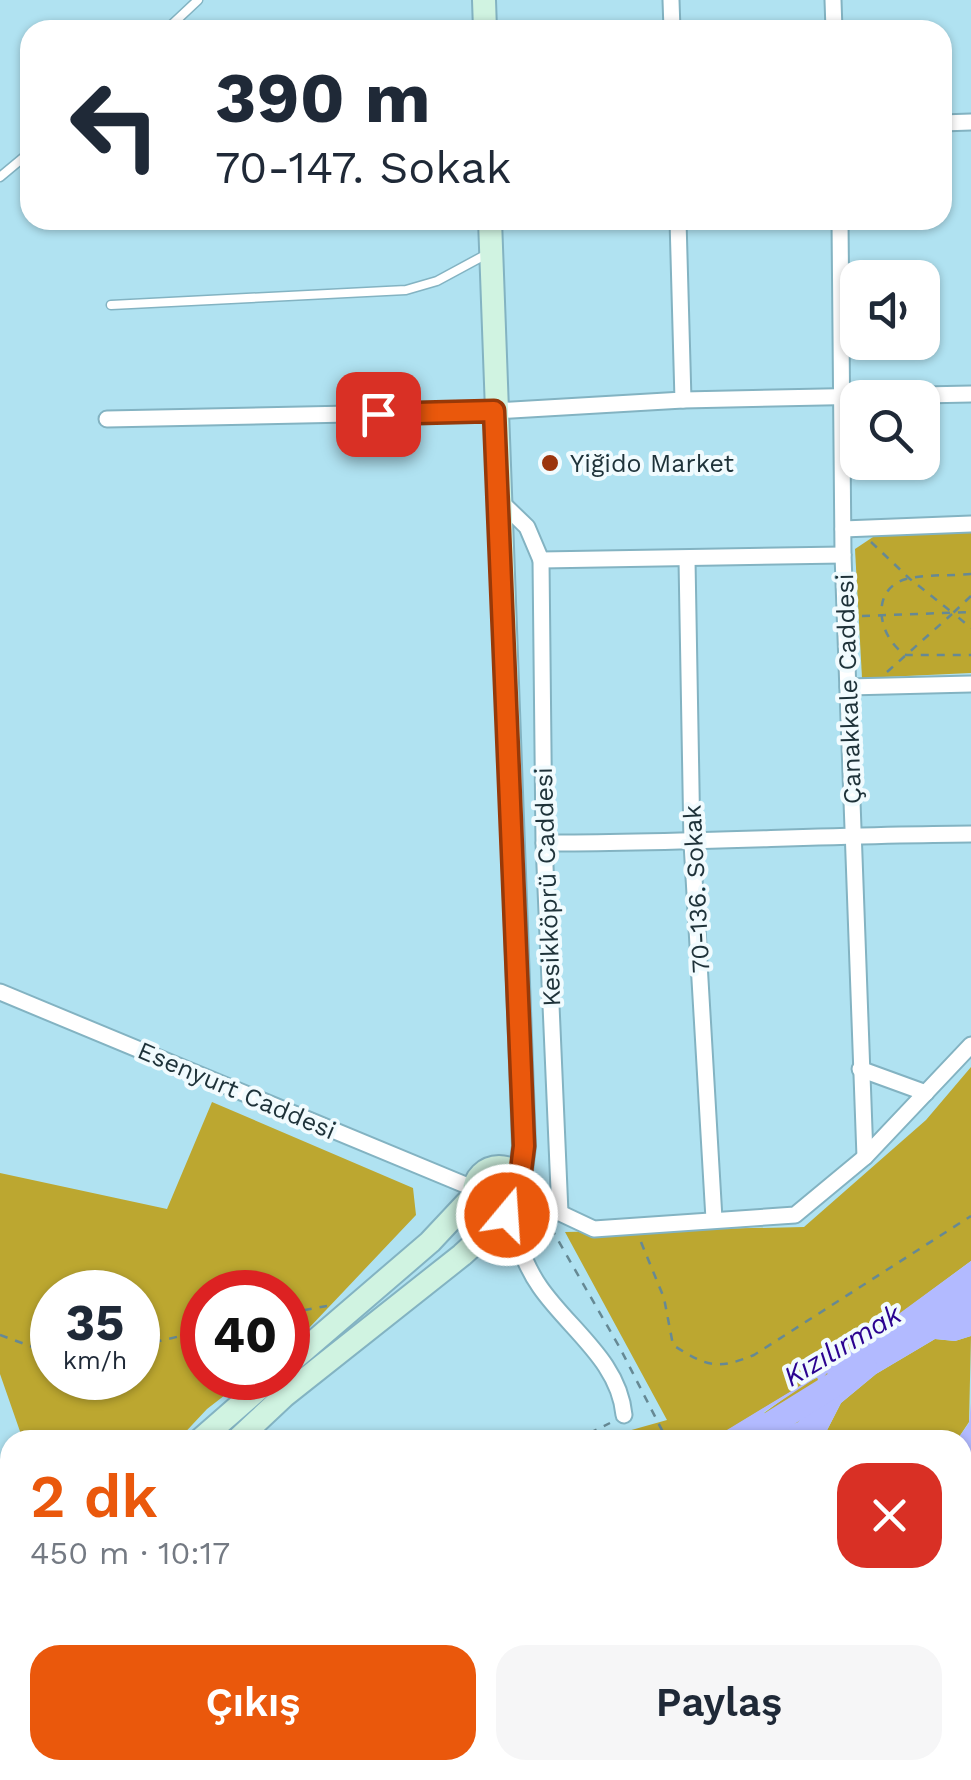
<!DOCTYPE html>
<html lang="tr">
<head>
<meta charset="utf-8">
<style>
	:root { --surface:#fff; --page:#f6f6f7; --text:#1f2937; --muted:#747a83; --accent:#ea580c }
	body { margin:0; font-family:"Work Sans",sans-serif; background:var(--page); color:var(--text); height:100vh; display:flex; flex-direction:column; font-size:38px; white-space:nowrap }
	* { box-sizing:border-box; margin:0 }
	p { font-size:32px; color:var(--muted) }
	.icon { flex:none; width:55px; height:55px; fill:none; stroke:currentColor; stroke-width:2; stroke-linecap:round; stroke-linejoin:round }
	.map { position:relative; flex:1; overflow:hidden }
	.side { position:absolute; left:0px; top:1430px; width:972px; height:350px; display:flex; flex-direction:column; background:var(--surface); border-radius:30px 30px 0 0; box-shadow:0 2px 8px #0004 }
	.side>* { flex:none }
	.banner { position:absolute; left:20px; top:20px; width:932px; height:210px; border-radius:30px; box-shadow:0 2px 8px #0004; background:#fff; color:var(--text); overflow:hidden }
	.buttons { position:absolute; left:840px; top:260px; display:grid; gap:20px }
	.buttons a { display:grid; place-items:center; width:100px; height:100px; border-radius:20px; background:var(--surface); box-shadow:0 2px 8px #0004; font-size:50px }
	.speed { position:absolute; left:30px; top:1270px; display:flex; gap:20px; font-size:50px; font-weight:700; text-align:center }
	.speed>* { display:grid; place-content:center; width:130px; height:130px; border-radius:50%; background:var(--surface); box-shadow:0 2px 8px #0004; line-height:1 }
	.speed small { font-size:25px; font-weight:400 }
	.speed .limit { border:15px solid #d22; background:#fff; color:#111 }
	.pin { position:absolute; display:grid; place-items:center; width:85px; height:85px; color:#fff; margin:-42px; border-radius:20px; box-shadow:0 5px 15px #0006 }
	.me { position:absolute; width:110px; margin:-55px; rotate:18deg; stroke-linejoin:round; filter:drop-shadow(0 0 8px #0008) }
	.turn { display:flex; align-items:center; gap:35px; height:210px; padding:0 30px; font-size:45px }
	.turn .icon { width:130px; height:130px; stroke-width:2.5 }
	.turn b { display:block; font-size:70px; line-height:85px }
	.round { display:grid; place-items:center; flex:none; width:105px; height:105px; border-radius:30px; background:var(--page) }
	.head { display:flex; align-items:center; justify-content:space-between; height:170px; padding:0 30px }
	h1 { font-size:60px; font-weight:600; line-height:75px; color:var(--accent) }
	.primary-button { display:flex; gap:20px; margin-top:auto; padding:20px 30px }
	.primary-button a { flex:1; height:115px; border-radius:30px; background:var(--accent); color:#fff; font-size:40px; font-weight:600; line-height:115px; text-align:center }
	.primary-button a+a { background:var(--page); color:var(--text) }
	.map>svg:first-child { display:block }
	.green { fill:#bca730; fill-rule:evenodd }
	.water { fill:#b2baff; fill-rule:evenodd }
	.lines { fill:none; stroke-linecap:round; stroke-linejoin:round }
	.stream { stroke:#b2baff; stroke-width:4 }
	.river { stroke:#b2baff; stroke-width:25 }
	.lane-casing { stroke:#83b3c2; stroke-width:11 }
	.street-casing { stroke:#83b3c2; stroke-width:19 }
	.secondary-casing { stroke:#83b3c2; stroke-width:26 }
	.path { stroke:#668994; stroke-width:2.5; stroke-dasharray:8 8; stroke-linecap:butt }
	.lane { stroke:#fff; stroke-width:8 }
	.street { stroke:#fff; stroke-width:15 }
	.secondary { stroke:#d0f3e1; stroke-width:22 }
	.route-casing { stroke:#983908; stroke-width:25 }
	.route { stroke:#ea580c; stroke-width:18 }
	.poi-dot { fill:#9b350d; stroke:#f1fbfe; stroke-width:4 }
	.labels { text-anchor:middle; stroke-width:8; stroke-linejoin:round; paint-order:stroke }
	.poi-label { font-size:25px; fill:#1e3239; stroke:#f1fbfe; text-anchor:start }
	.street-label { font-size:25px; fill:#1e3239; stroke:#f1fbfe }
	.water-label { font-size:28px; font-style:italic; fill:#2a0290; stroke:#f1fbfe }
</style>
</head>
<body>
<div class="map">
<svg width="971" height="1780" viewBox="0 0 971 1780">
	<rect width="100%" height="100%" fill="#b0e2f1"/>
	<!-- green -->
	<g class="green">
		<polygon points="971,531 971,673 862,678 855,549 879,533"/>
		<polygon points="971,1067 971,1261 808,1382 827,1373 841,1384 797,1423 771,1430 764,1413 802,1385 723,1433 726,1440 596,1440 667,1420 565,1232 804,1227 926,1120"/>
		<path d="M 212,1102 L 413,1188 L 416,1215 L 309,1328 L 288,1345 L 288,1292 L 202,1292 L 202,1378 L 247,1378 L 207,1409 L 178,1440 L 23,1440 L 0,1374 L 0,1173 L 167,1209 ZM 52,1292 L 138,1292 L 138,1378 L 52,1378 Z"/>
		<polygon points="971,1336 969,1422 957,1440 822,1440 841,1403 876,1374 935,1339 955,1341"/>
		<polygon points="10,1475 10,1639 0,1639 0,1480"/>
		<polygon points="971,1538 971,1737 962,1746 962,1585"/>
		<polygon points="184,1770 798,1770 802,1774 802,1770 940,1770 931,1780 178,1780"/>
	</g>
	<!-- water -->
	<g class="water">
		<path d="M 971,1261 L 971,1336 L 955,1341 L 935,1339 L 876,1374 L 841,1403 L 822,1440 L 789,1440 L 781,1437 L 776,1440 L 726,1440 L 722,1433 L 803,1384 ZM 827,1373 L 840,1385 L 797,1423 L 771,1430 L 764,1412 L 817,1377 L 819,1383 Z"/>
		<polygon points="971,1403 971,1538 963,1585 962,1440 957,1440 969,1423"/>
		<polygon points="0,1639 10,1639 10,1750 4,1739 0,1738"/>
		<polygon points="23,1770 184,1770 178,1780 45,1780"/>
	</g>
	<g class="lines">
		<!-- stream -->
		<polyline class="stream" points="772,1780 782,1770"/>
		<!-- river -->
		<polyline class="river" points="745,1440 864,1366"/>
		<defs>
			<g id="lane">
				<polyline points="166,30 198,0"/>
				<polyline points="0,177 30,152"/>
				<polyline points="111,305 406,290 437,281 487,254"/>
			</g>
			<g id="street">
				<polyline points="671,0 672,30"/>
				<polyline points="833,0 834,30"/>
				<polyline points="942,123 971,122"/>
				<polyline points="678,220 683,400"/>
				<polyline points="840,220 843,555 865,1157"/>
				<polyline points="107,419 494,411 683,400 971,394"/>
				<polyline points="498,499 527,527 541,560 843,555"/>
				<polyline points="843,529 971,524"/>
				<polyline points="541,560 544,843 560,1213"/>
				<polyline points="687,560 692,843 714,1219"/>
				<polyline points="848,687 971,684"/>
				<path d="M 544,843 C 686,843 828,835 971,834"/>
				<polyline points="0,992 475,1189"/>
				<polyline points="860,1069 926,1093"/>
				<polyline points="524,1188 560,1213 594,1229 795,1215 865,1157 971,1045"/>
				<path d="M 507,1215 C 517,1239 525,1266 540,1287 C 569,1329 619,1361 624,1415"/>
			</g>
			<g id="secondary">
				<polyline points="484,0 485,30"/>
				<polyline points="490,220 524,1146 520,1178"/>
				<circle cx="499" cy="1192" r="25"/>
				<polyline points="288,1364 430,1242 475,1194"/>
				<polyline points="200,1440 271,1378"/>
				<polyline points="237,1440 284,1396 462,1255 505,1216"/>
				<polyline points="78,1780 79,1770"/>
				<polyline points="108,1780 109,1770"/>
			</g>
		</defs>
		<!-- lane casing -->
		<use href="#lane" class="lane-casing"/>
		<!-- street casing -->
		<use href="#street" class="street-casing"/>
		<!-- secondary casing -->
		<use href="#secondary" class="secondary-casing"/>
		<!-- path -->
		<g class="path">
			<polyline points="871,542 910,579 953,613"/>
			<path d="M 971,574 C 951,576 926,574 906,579 C 868,590 879,639 906,655 L 971,655"/>
			<polyline points="971,596 953,613 971,628"/>
			<polyline points="862,616 971,612"/>
			<polyline points="887,672 952,614"/>
			<polyline points="524,1210 551,1228 620,1348 667,1440"/>
			<path d="M 641,1242 L 664,1298 L 673,1345 C 707,1367 717,1370 754,1355 L 971,1216"/>
			<polyline points="288,1313 327,1306"/>
			<polyline points="0,1335 52,1354"/>
			<polyline points="138,1346 202,1331"/>
			<polyline points="575,1440 610,1423"/>
			<polyline points="0,1608 10,1608"/>
			<polyline points="962,1755 971,1746"/>
			<polyline points="847,1770 852,1780"/>
			<polyline points="939,1780 948,1770"/>
		</g>
		<!-- lane -->
		<use href="#lane" class="lane"/>
		<!-- street -->
		<use href="#street" class="street"/>
		<!-- secondary -->
		<use href="#secondary" class="secondary"/>
	</g>
	<g class="lines">
		<defs>
			<polyline id="route" points="378,414 494,411 524,1146 520,1178 524,1188 522,1201 507,1215"/>
		</defs>
		<!-- route casing -->
		<use href="#route" class="route-casing"/>
		<!-- route -->
		<use href="#route" class="route"/>
	</g>
	<!-- markers -->
	<circle class="poi-dot" cx="550" cy="463" r="10"/>
	<g class="labels">
		<!-- poi labels -->
		<g class="poi-label">
			<text x="570" y="472">Yiğido Market</text>
		</g>
		<!-- street labels -->
		<g class="street-label">
			<text transform="translate(848 689) rotate(-92)" y="9">Çanakkale Caddesi</text>
			<text transform="translate(547 887) rotate(-92)" y="9">Kesikköprü Caddesi</text>
			<text transform="translate(696 889) rotate(-93)" y="9">70-136. Sokak</text>
			<text transform="translate(237 1090) rotate(23)" y="9">Esenyurt Caddesi</text>
		</g>
		<!-- water labels -->
		<g class="water-label">
			<text transform="translate(842 1345) rotate(-31)" y="10">Kızılırmak</text>
		</g>
	</g>
</svg>
<div class="buttons">
<a><svg class="icon" aria-label="sound" viewBox="0 0 24 24"><path d="M4 9h4l5-4v14l-5-4H4zM17 9q2 3 0 6"/></svg></a>
<a><svg class="icon" aria-label="search" viewBox="0 0 24 24"><circle cx="10" cy="10" r="6"/><path d="M15 15l6 6"/></svg></a>
</div>
<div class="speed"><div>35<small>km/h</small></div><div class="limit">40</div></div>
<div class="pin" style="left:378px;top:414px;background:#d93025"><svg class="icon" aria-label="arrive" viewBox="0 0 24 24"><path d="M6 21V4h12l-3 4 3 4H6"/></svg></div>
<svg class="me" style="left:507px;top:1215px" viewBox="-20 -20 40 40"><circle r="17" fill="#ea580c" stroke="#fff" stroke-width="3"/><path d="M0-11L8 9 0 5-8 9z" fill="#fff"/></svg>
<div class="banner">
<div class="turn"><svg class="icon" aria-label="left" viewBox="0 0 24 24"><path d="M17 20v-9H6M10 6l-5 5 5 5"/></svg><div><b>390 m</b>70-147. Sokak</div></div>
</div>
<section class="side">
<div class="head"><div><h1>2 dk</h1><p>450 m · 10:17</p></div><a class="round" style="background:#d93025;color:#fff"><svg class="icon" aria-label="close" viewBox="0 0 24 24"><path d="M6 6l12 12M18 6L6 18"/></svg></a></div>
<div class="primary-button"><a>Çıkış</a><a>Paylaş</a></div>
</section>
</div>
</body>
</html>
